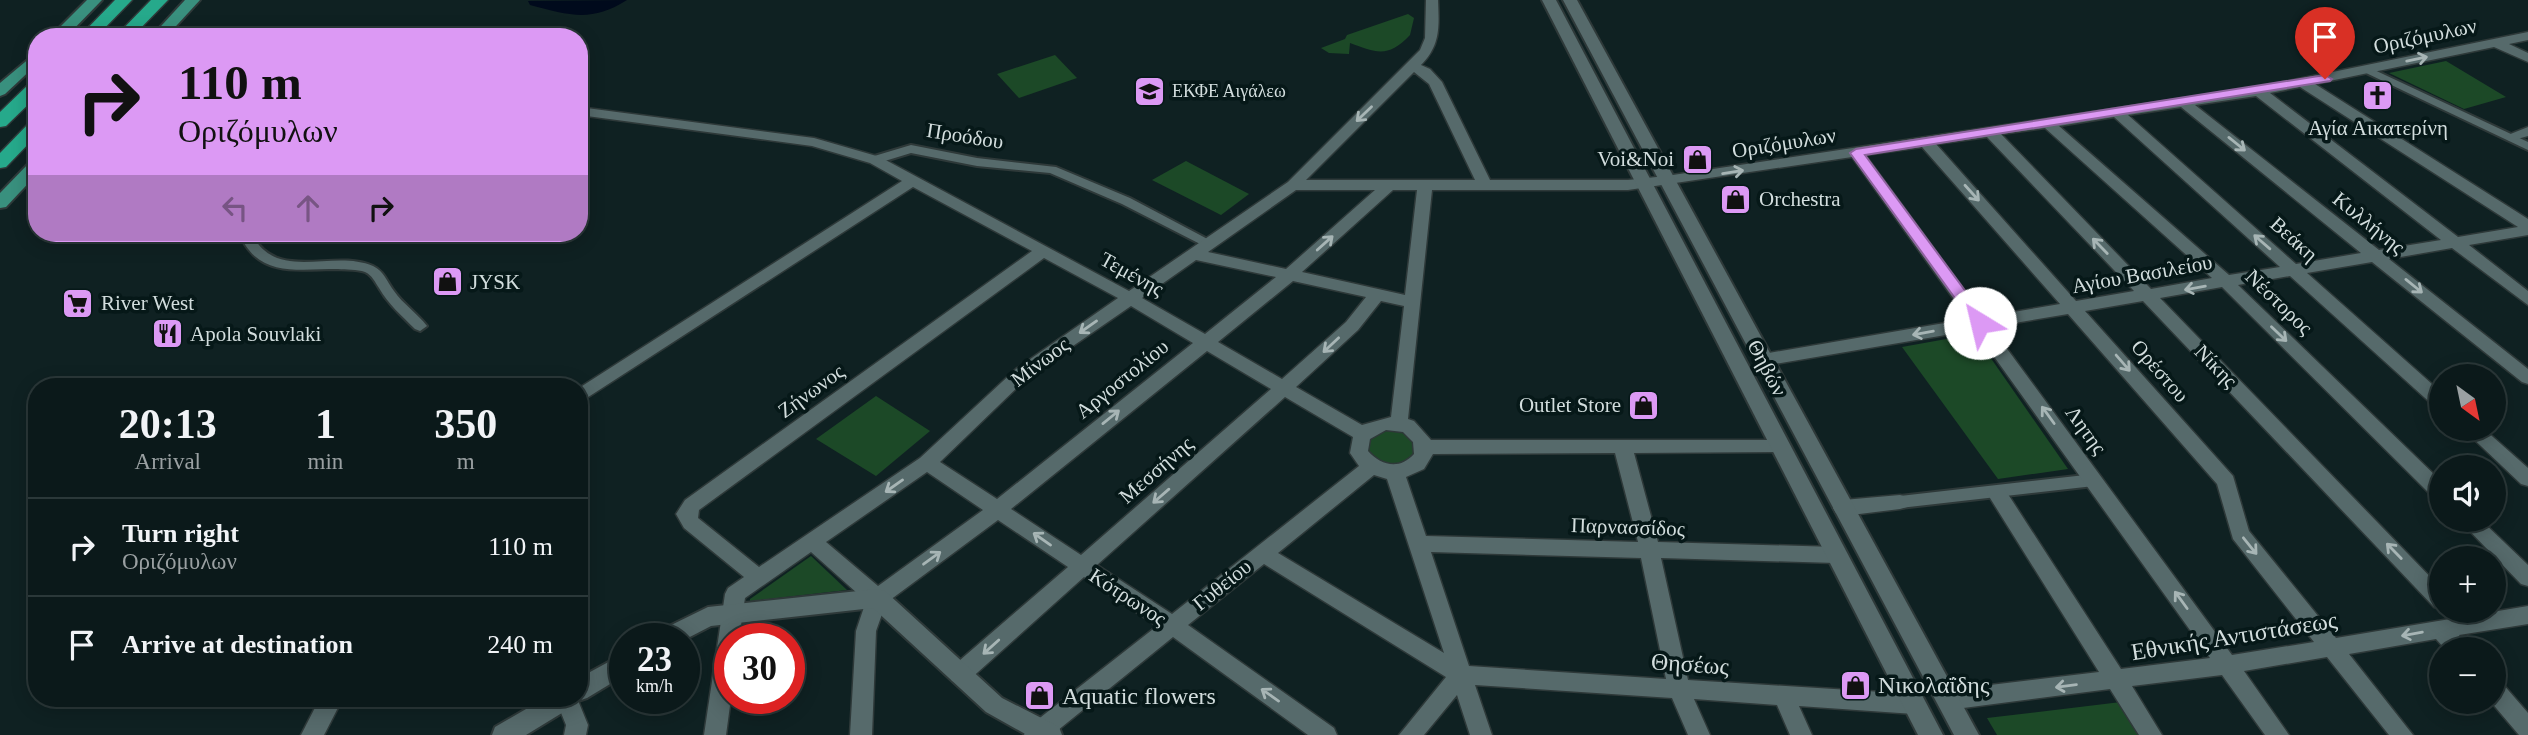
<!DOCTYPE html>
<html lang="en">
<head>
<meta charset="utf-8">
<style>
	:root { --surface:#0b191a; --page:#192627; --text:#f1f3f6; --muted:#9aa0a2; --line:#2b3839 }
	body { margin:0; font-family:Georgia,serif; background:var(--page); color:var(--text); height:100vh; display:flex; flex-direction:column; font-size:26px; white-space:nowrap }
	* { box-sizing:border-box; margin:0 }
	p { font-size:23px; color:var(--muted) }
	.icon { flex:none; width:38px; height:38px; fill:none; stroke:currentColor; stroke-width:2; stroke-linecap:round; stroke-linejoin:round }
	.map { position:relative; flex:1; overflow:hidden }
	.details { position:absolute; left:28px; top:378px; width:560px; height:329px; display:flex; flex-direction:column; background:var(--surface); border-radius:28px; box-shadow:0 4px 18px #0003,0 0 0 2px var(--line) }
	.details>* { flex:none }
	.banner { position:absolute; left:28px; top:28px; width:560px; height:214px; border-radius:28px; box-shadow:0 4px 18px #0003,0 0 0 2px var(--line); background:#dc99f4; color:#111; overflow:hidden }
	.needle { width:46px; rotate:147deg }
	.controls { position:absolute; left:2429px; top:364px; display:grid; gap:14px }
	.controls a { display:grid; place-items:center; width:77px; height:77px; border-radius:50%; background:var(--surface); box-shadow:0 4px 18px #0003,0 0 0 2px var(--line); font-size:35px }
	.speed { position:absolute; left:609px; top:623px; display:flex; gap:14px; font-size:35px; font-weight:700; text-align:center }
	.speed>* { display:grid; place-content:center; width:91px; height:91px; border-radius:50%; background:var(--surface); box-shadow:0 4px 18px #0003,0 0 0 2px var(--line); line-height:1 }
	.speed small { font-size:18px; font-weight:400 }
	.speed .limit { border:10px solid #d22; background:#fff; color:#111 }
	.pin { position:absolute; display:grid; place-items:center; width:60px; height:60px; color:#fff; margin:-72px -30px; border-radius:50% 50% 50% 0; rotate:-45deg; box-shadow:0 0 7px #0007 }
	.pin .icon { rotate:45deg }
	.me { position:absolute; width:77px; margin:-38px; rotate:324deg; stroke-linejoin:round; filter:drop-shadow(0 0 5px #0008) }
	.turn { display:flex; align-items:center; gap:24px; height:147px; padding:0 35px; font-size:32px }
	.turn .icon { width:91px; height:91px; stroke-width:2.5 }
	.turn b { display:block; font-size:49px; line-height:60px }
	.lanes { display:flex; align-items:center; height:66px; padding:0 35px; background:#0003; justify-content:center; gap:35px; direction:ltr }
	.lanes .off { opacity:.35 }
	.eta { display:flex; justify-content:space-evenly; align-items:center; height:119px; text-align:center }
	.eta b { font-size:42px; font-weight:800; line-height:49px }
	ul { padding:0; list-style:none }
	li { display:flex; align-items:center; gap:21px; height:98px; padding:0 35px; border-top:2px solid var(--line) }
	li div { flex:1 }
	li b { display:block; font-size:26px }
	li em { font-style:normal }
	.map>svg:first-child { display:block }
	.green { fill:#1c4927 }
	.water { fill:#000a1c }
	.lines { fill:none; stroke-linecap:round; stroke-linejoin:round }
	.pedestrian-casing { stroke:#2e3939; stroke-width:4 }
	.minor-casing { stroke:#2e3939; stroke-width:3 }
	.tertiary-casing { stroke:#2e3939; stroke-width:4 }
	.secondary-casing { stroke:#2e3939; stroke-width:4 }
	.primary-casing { stroke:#2e3939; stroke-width:4 }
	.motorway-casing { stroke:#2e3939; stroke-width:3 }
	.pedestrian { fill:#566a6b; fill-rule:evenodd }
	.minor { fill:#566a6b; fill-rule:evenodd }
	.tertiary { fill:#566a6b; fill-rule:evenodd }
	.secondary { fill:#566a6b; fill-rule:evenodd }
	.primary { fill:#39907e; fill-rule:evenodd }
	.motorway { fill:#26a98b; fill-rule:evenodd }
	.oneway { stroke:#a7b5b5 }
	.route { fill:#dc99f4; stroke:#8f639f; stroke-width:2 }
	.labels { text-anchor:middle; stroke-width:7; stroke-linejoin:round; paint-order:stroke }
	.far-poi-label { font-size:18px; fill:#d2dddd; stroke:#061818; text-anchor:start }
	.street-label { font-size:21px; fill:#d2dddd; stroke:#061818 }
	.poi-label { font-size:21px; fill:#d2dddd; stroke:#061818; text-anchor:start }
	.near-street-label { font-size:24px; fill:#d2dddd; stroke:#061818 }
	.near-poi-label { font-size:24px; fill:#d2dddd; stroke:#061818; text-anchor:start }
</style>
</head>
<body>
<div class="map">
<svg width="2528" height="735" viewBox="0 0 2528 735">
	<rect width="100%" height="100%" fill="#0f2122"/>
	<!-- green -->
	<g class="green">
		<path d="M 1408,14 L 1414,18 L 1410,35 C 1388,58 1377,53 1350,43 L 1349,54 L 1329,53 L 1321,48 L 1345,39 L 1347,35 Z"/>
		<polygon points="1055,55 1077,78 1019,98 997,74"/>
		<polygon points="2446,61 2506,97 2464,109 2389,73"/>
		<polygon points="1186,161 1249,194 1221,215 1152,180"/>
		<polygon points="1974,334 2068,469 1998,479 1902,347"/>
		<polygon points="876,396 930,431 876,476 816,439"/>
		<polygon points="1378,430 1405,431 1419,448 1402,468 1369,460 1366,440"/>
		<polygon points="811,556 847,590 750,601 750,599"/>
		<polygon points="2121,702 2143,735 1997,735 1987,718"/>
	</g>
	<!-- water -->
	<path class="water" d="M 627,0 C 591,23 569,15 530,5 L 528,1 Z"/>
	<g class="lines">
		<defs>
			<g id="pedestrian">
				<polygon points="2368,67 2528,142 2528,150 2364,72 2364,68"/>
				<polygon points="911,145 977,158 1056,167 1130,198 1215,243 1209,247 1204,246 1122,204 1050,173 977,166 911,153 875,164 869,160 871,157"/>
				<path d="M 239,233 L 251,233 C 277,284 332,248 373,266 C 384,271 387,282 394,291 C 403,304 417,313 427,326 L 420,331 L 415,329 C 402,316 388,304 379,288 C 375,282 372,275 365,272 C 357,269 346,270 338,269 C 296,269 258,278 239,233 Z"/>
				<polygon points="2094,474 2099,476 2102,480 2099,484 2094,486 1900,508 1895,506 1892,502 1895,498 1900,496"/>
			</g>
			<g id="minor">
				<path d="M 1426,0 L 1438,0 C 1439,26 1441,45 1421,65 L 1430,69 L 1442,82 L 1490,180 L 1628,180 L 1666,176 L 2259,87 L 2528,32 L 2528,40 L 2509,44 L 2528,53 L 2528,62 L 2494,47 L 2315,84 L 2528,219 L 2528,235 L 2469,245 L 2528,291 L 2528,305 L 2452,248 L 2389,259 L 2528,369 L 2528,384 L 2522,382 L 2372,262 L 2307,273 L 2441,392 L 2441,408 L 2435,407 L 2290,276 L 2238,285 L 2441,481 L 2441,500 L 2434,498 L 2222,287 L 2160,298 L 2441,588 L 2441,609 L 2434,607 L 2143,301 L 2085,311 L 2233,476 L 2249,531 L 2336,638 L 2528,606 L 2528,624 L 2459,635 L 2468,649 L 2445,649 L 2436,639 L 2349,654 L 2413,735 L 2389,735 L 2327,657 L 2244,671 L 2289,735 L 2265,735 L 2222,675 L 2132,686 L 2162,735 L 2139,735 L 2110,689 L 1948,710 L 1940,707 L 1937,700 L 1940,693 L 1948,690 L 2099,672 L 1990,498 L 1987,493 L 1990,488 L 2004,488 L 2121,669 L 2210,658 L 1975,330 L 1763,366 L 1757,364 L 1754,360 L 1763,354 L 1968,319 L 1852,157 L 1628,190 L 1432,190 L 1408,419 L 1414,421 L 1431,440 L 1785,440 L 1787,445 L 1785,450 L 1778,452 L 1634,453 L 1658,542 L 1836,547 L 1843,549 L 1846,555 L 1843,561 L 1836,563 L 1661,558 L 1688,680 L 1914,694 L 1922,697 L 1925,704 L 1922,711 L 1914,714 L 1799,706 L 1812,735 L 1790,735 L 1777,705 L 1694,699 L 1710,735 L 1688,735 L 1672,698 L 1475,685 L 1492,735 L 1470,735 L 1457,695 L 1424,735 L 1399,735 L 1446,677 L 1264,564 L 1188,625 L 1334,728 L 1337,735 L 1308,735 L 1173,637 L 1052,735 L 1024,735 L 1027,728 L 1157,626 L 1084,577 L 968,681 L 960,683 L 952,681 L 949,674 L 952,667 L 1068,567 L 998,520 L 886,603 L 876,631 L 872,735 L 850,735 L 856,631 L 866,601 L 811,552 L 745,598 L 739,639 L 730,639 L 731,698 L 726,735 L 704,735 L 725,594 L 728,588 L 744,577 L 684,528 L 676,514 L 685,500 L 1032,251 L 913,187 L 579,403 L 579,388 L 902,181 L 870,163 L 812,146 L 579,115 L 579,107 L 814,138 L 880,157 L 1129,291 L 1288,182 L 1420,50 L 1425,38 ZM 1414,72 L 1429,84 L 1475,180 L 1306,180 ZM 2300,87 L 2518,227 L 2458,237 L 2270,93 ZM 2256,96 L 2441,240 L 2379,250 L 2195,105 ZM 2181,107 L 2361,253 L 2296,264 L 2128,115 ZM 2114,117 L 2280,267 L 2229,275 L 2059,126 ZM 2045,128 L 2212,278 L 2151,289 L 2001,134 ZM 1987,137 L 2134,291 L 2076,301 L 1936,144 ZM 1922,147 L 2060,304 L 1984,317 L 1865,155 ZM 1296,190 L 1375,190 L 1286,269 L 1208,252 ZM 1393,190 L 1417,190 L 1405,295 L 1302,272 ZM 1044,258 L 1118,298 L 1016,369 L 920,458 L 759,567 L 698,518 L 699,510 ZM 1196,260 L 1276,277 L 1205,334 L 1142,298 ZM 1293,281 L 1366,297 L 1346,322 L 1282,379 L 1218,342 ZM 1381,301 L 1404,306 L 1391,417 L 1362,425 L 1296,387 L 1358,330 ZM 1131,306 L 1193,343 L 997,499 L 940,462 L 1028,377 ZM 2068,314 L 2217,484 L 2233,539 L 2314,642 L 2232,655 L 1991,327 ZM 1207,351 L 1271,389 L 1081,555 L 1011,509 ZM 1285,397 L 1353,437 L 1350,453 L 1359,466 L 1172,614 L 1097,565 ZM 1386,430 L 1403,432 L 1413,442 L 1414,454 C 1400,470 1381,466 1368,451 L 1370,439 ZM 1615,453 L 1638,542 L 1426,536 L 1406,477 L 1424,469 L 1433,454 ZM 927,472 L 983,510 L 878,586 L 826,542 ZM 1374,475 L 1387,479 L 1444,653 L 1278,553 ZM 1431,552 L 1641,558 L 1666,679 L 1469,666 Z"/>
				<polygon points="2528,127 2528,136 2510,141 2503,137"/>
				<polygon points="2463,429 2484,429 2528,468 2528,486 2521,484"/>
				<polygon points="1900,495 1907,497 1910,502 1907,507 1900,509 1843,516 1836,513 1833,508 1836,503 1843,500"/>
				<polygon points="2459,520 2481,520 2528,565 2528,586 2521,584"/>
				<polygon points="2494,681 2502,683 2528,713 2528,735 2519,735 2491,702 2494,702"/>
				<polygon points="320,698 343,698 324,735 301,735"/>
				<polygon points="555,698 577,698 588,725 586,735 564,735 566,725"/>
			</g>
			<g id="tertiary">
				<polygon points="877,589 885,591 1002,698 1059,727 1062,735 1027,735 986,712 873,608 711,626 684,640 654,639 657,632 708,607"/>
				<polygon points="625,653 625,675 587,698 578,701 575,705 526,735 492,735 495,727 545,698 579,698 579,678"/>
			</g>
			<g id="secondary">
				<polygon points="1542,0 1556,0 1943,735 1918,735"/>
				<polygon points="1563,0 1577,0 1979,735 1954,735"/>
			</g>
			<g id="primary">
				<polygon points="87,0 102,0 66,37 50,37"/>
				<polygon points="185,0 200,0 166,37 151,37"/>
				<polygon points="37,52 37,64 5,94 0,96 0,83"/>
				<polygon points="37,159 37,174 6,207 0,208 0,193 31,161"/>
			</g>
			<g id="motorway">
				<polygon points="115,0 132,0 96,37 79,37"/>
				<polygon points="151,0 168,0 132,37 115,37"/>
				<polygon points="37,81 37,96 6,126 0,127 0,112 31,82"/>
				<polygon points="37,120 37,135 6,167 0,168 0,153 31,121"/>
			</g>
		</defs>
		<!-- pedestrian casing -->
		<use href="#pedestrian" class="pedestrian-casing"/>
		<!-- minor casing -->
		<use href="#minor" class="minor-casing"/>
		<!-- tertiary casing -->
		<use href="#tertiary" class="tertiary-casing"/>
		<!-- secondary casing -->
		<use href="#secondary" class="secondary-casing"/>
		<!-- primary casing -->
		<use href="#primary" class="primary-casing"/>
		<!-- motorway casing -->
		<use href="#motorway" class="motorway-casing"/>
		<!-- pedestrian -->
		<use href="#pedestrian" class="pedestrian"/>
		<!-- minor -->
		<use href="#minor" class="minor"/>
		<!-- tertiary -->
		<use href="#tertiary" class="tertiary"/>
		<!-- secondary -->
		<use href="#secondary" class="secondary"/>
		<!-- primary -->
		<use href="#primary" class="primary"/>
		<!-- motorway -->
		<use href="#motorway" class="motorway"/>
	</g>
	<!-- one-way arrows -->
	<defs><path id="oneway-shaft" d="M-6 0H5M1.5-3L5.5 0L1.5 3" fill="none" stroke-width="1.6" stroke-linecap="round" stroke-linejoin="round" transform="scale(1.75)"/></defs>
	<g class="oneway">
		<use href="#oneway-shaft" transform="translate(2417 59) rotate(-12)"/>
		<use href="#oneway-shaft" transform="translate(1364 114) rotate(136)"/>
		<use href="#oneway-shaft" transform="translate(2237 144) rotate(39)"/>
		<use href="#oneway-shaft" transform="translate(1733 172) rotate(-9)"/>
		<use href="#oneway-shaft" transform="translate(1972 193) rotate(48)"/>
		<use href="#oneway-shaft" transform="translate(2262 242) rotate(-139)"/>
		<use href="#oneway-shaft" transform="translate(1325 243) rotate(-42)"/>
		<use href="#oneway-shaft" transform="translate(2100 246) rotate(-134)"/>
		<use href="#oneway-shaft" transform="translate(2414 286) rotate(39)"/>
		<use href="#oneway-shaft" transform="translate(2195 288) rotate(170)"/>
		<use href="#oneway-shaft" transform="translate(1088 327) rotate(145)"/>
		<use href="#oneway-shaft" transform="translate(1923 333) rotate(170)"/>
		<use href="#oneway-shaft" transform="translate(2279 334) rotate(44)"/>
		<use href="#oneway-shaft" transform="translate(1331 345) rotate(137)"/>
		<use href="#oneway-shaft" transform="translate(2123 363) rotate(49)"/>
		<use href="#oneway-shaft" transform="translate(2048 415) rotate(-126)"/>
		<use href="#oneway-shaft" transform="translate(1111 417) rotate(-39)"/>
		<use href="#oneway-shaft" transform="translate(894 486) rotate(145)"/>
		<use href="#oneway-shaft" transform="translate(1161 496) rotate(139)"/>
		<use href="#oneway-shaft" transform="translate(1042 539) rotate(-145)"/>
		<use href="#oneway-shaft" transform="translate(2250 546) rotate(51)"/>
		<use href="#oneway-shaft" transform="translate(2394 551) rotate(-134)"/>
		<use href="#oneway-shaft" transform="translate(932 558) rotate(-36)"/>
		<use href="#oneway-shaft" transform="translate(2181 600) rotate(-126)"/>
		<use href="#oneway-shaft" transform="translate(2412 634) rotate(170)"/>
		<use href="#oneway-shaft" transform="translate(991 647) rotate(138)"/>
		<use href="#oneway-shaft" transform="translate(2066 686) rotate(173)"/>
		<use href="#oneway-shaft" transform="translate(1270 695) rotate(-145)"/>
	</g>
	<!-- route -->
	<polygon class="route" points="2325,75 2332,79 2330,81 1865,155 1986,319 1988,323 1980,328 1975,326 1850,153 1856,149"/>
	<!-- icons -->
	<defs>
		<symbol id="school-square" viewBox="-11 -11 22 22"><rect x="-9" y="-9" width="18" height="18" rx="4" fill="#dc99f4" stroke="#061818"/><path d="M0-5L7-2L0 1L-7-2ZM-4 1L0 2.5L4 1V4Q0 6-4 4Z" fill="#111"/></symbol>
		<symbol id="church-square" viewBox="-11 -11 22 22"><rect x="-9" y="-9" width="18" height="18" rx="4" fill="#dc99f4" stroke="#061818"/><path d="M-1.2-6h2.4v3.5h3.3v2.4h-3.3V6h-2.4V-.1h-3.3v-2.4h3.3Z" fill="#111"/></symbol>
		<symbol id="shop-square" viewBox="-11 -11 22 22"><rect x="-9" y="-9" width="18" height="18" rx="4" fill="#dc99f4" stroke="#061818"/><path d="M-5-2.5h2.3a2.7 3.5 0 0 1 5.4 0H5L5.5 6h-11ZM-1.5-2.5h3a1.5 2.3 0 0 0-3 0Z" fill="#111"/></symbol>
		<symbol id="supermarket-square" viewBox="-11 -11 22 22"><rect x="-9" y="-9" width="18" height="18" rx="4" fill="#dc99f4" stroke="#061818"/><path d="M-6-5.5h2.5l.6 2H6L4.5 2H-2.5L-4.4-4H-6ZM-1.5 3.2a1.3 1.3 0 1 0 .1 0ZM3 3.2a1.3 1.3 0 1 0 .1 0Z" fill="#111"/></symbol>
		<symbol id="restaurant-square" viewBox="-11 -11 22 22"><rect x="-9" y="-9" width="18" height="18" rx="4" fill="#dc99f4" stroke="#061818"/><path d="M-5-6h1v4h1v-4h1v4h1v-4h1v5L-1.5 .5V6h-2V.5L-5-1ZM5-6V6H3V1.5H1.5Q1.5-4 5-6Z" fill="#111"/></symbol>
	</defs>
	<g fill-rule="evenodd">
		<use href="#school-square" x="1132" y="74" width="35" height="35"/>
		<use href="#church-square" x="2360" y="78" width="35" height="35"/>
		<use href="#shop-square" x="1680" y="142" width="35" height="35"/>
		<use href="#shop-square" x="1718" y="182" width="35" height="35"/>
		<use href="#shop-square" x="430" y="264" width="35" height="35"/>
		<use href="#supermarket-square" x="60" y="286" width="35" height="35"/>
		<use href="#restaurant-square" x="150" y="316" width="35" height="35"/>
		<use href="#shop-square" x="1626" y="388" width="35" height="35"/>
		<use href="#shop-square" x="1838" y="668" width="35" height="35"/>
		<use href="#shop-square" x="1022" y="678" width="35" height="35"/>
	</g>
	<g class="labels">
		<!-- far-poi labels -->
		<g class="far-poi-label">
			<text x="1172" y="97">ΕΚΦΕ Αιγάλεω</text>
		</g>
		<!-- street labels -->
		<g class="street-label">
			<text transform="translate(2425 36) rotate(-12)" y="7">Οριζόμυλων</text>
			<text transform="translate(965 136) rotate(9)" y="7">Προόδου</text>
			<text transform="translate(1784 143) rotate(-9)" y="7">Οριζόμυλων</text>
			<text transform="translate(2369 223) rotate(39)" y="7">Κυλλήνης</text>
			<text transform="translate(2294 239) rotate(42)" y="7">Βεάκη</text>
			<text transform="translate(1132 274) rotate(29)" y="7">Τεμένης</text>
			<text transform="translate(2142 274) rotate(-10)" y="7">Αγίου Βασιλείου</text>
			<text transform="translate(2279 302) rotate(44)" y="7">Νέστορος</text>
			<text transform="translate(1040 362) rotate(-37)" y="7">Μίνωος</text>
			<text transform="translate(2216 366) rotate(46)" y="7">Νίκης</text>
			<text transform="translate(1767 368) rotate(62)" y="7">Θηβών</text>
			<text transform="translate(2160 371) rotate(49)" y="7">Ορέστου</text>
			<text transform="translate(1122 379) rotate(-39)" y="7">Αργοστολίου</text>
			<text transform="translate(811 391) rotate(-36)" y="7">Ζήνωνος</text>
			<text transform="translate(2086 430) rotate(54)" y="7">Λητης</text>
			<text transform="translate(1156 470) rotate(-41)" y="7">Μεσσήνης</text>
			<text transform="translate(1628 527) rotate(2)" y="7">Παρνασσίδος</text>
			<text transform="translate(1222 585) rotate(-39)" y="7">Γυθείου</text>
			<text transform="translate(1128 597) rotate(33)" y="7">Κότρωνος</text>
		</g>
		<!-- poi labels -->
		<g class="poi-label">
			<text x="2378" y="135" text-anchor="middle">Αγία Αικατερίνη</text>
			<text x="1674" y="166" text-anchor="end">Voi&amp;Noi</text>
			<text x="1759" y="206">Orchestra</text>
			<text x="470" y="289">JYSK</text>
			<text x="101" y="310">River West</text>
			<text x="190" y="341">Apola Souvlaki</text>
			<text x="1621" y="412" text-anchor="end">Outlet Store</text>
		</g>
		<!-- near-street labels -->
		<g class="near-street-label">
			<text transform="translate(2234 636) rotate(-9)" y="8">Εθνικής Αντιστάσεως</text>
			<text transform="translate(1690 664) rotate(4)" y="8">Θησέως</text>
		</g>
		<!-- near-poi labels -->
		<g class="near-poi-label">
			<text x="1878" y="693">Νικολαΐδης</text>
			<text x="1062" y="704">Aquatic flowers</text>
		</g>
	</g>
</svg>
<div class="controls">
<a><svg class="needle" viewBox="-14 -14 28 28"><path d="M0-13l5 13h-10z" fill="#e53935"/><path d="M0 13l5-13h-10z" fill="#9aa0a2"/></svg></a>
<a><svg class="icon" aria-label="sound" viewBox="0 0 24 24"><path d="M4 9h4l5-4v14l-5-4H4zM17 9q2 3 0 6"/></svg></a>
<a>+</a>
<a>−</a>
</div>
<div class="speed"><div>23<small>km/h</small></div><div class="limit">30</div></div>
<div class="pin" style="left:2325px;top:79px;background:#d93025"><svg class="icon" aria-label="arrive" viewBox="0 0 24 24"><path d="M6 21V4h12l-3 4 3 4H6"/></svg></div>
<svg class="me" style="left:1980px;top:323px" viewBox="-20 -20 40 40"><circle r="19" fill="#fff"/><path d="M0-13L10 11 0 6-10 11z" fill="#dc99f4"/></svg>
<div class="banner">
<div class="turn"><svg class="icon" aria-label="right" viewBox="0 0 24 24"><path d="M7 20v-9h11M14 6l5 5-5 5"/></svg><div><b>110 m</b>Οριζόμυλων</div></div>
<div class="lanes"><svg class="icon off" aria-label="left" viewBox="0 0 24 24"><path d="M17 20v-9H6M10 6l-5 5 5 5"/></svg><svg class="icon off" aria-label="ahead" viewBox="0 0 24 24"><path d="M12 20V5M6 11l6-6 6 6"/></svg><svg class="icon" aria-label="right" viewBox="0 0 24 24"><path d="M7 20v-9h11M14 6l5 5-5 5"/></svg></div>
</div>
<section class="details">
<div class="eta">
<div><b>20:13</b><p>Arrival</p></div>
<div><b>1</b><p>min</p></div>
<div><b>350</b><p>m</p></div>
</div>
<ul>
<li><svg class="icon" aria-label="right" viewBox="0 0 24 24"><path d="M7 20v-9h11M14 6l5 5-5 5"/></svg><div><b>Turn right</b><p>Οριζόμυλων</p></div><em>110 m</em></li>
<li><svg class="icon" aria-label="arrive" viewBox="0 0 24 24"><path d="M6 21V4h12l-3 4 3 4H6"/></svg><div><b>Arrive at destination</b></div><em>240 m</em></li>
</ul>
</section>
</div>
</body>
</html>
